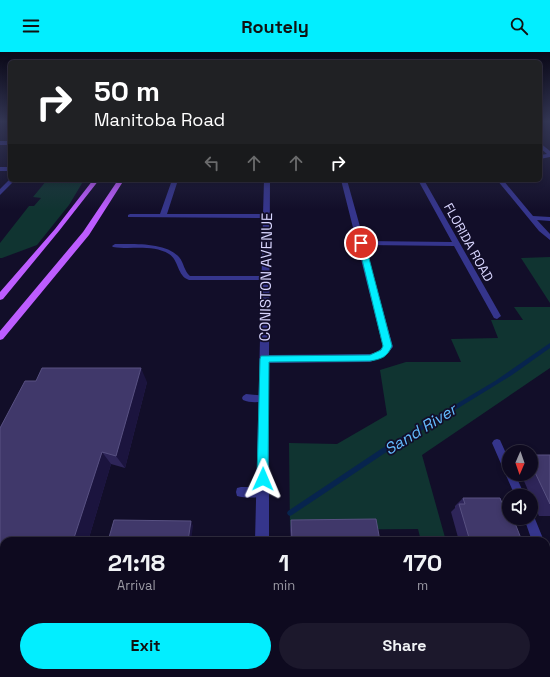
<!DOCTYPE html>
<html lang="en">
<head>
<meta charset="utf-8">
<style>
	:root { --surface:#0e0a1f; --page:#1c182c; --text:#f1f3f6; --muted:#9b9aa4; --line:#2e2b3d; --accent:#02eeff }
	body { margin:0; font-family:"Space Grotesk",sans-serif; background:var(--page); color:var(--text); height:100vh; display:flex; flex-direction:column; font-size:15px; white-space:nowrap }
	* { box-sizing:border-box; margin:0 }
	p { font-size:13px; color:var(--muted) }
	.icon { flex:none; width:22px; height:22px; fill:none; stroke:currentColor; stroke-width:2; stroke-linecap:round; stroke-linejoin:round }
	.map { position:relative; flex:1; overflow:hidden }
	.drawer { position:absolute; left:0px; top:485px; width:550px; height:140px; display:flex; flex-direction:column; background:var(--surface); border-radius:12px 12px 0 0; box-shadow:0 2px 6px #0003,0 0 0 1px var(--line) }
	.drawer>* { flex:none }
	.banner { position:absolute; left:8px; top:8px; width:534px; height:122px; border-radius:6px; box-shadow:0 2px 6px #0003,0 0 0 1px var(--line); background:#202124; color:#fff; overflow:hidden }
	.needle { width:26px; rotate:182deg }
	.controls { position:absolute; left:502px; top:393px; display:grid; gap:8px }
	.controls a { display:grid; place-items:center; width:36px; height:36px; border-radius:50%; background:var(--surface); box-shadow:0 2px 6px #0003,0 0 0 1px var(--line); font-size:20px }
	.pin { position:absolute; display:grid; place-items:center; width:34px; height:34px; color:#fff; margin:-17px; border:2px solid #fff; border-radius:50%; box-shadow:0 1px 4px #0007 }
	.me { position:absolute; width:44px; margin:-22px; rotate:1deg; stroke-linejoin:round; filter:drop-shadow(0 0 3px #0008) }
	.turn { display:flex; align-items:center; gap:14px; height:84px; padding:0 20px; font-size:18px }
	.turn .icon { width:52px; height:52px; stroke-width:2.5 }
	.turn b { display:block; font-size:28px; line-height:34px }
	.lanes { display:flex; align-items:center; height:38px; padding:0 20px; background:#0003; justify-content:center; gap:20px; direction:ltr }
	.lanes .off { opacity:.35 }
	.eta { display:flex; justify-content:space-evenly; align-items:center; height:68px; text-align:center }
	.eta b { font-size:24px; font-weight:700; line-height:28px }
	.cta { display:flex; gap:8px; margin-top:auto; padding:8px 20px }
	.cta a { flex:1; height:46px; border-radius:24px; background:var(--accent); color:#111; font-size:16px; font-weight:700; line-height:46px; text-align:center }
	.cta a+a { background:var(--page); color:var(--text) }
	header { display:flex; justify-content:space-between; align-items:center; height:52px; padding:0 20px; background:var(--accent); color:#111; font-size:18px; font-weight:700 }
	.map>svg:first-child { display:block }
	.green { fill:#103431 }
	.lines { fill:none; stroke-linecap:round; stroke-linejoin:round }
	.stream { fill:#07244e; fill-rule:evenodd }
	.lane { fill:#35358c; fill-rule:evenodd }
	.street { fill:#35358c; fill-rule:evenodd }
	.primary { fill:#bd5dff; fill-rule:evenodd }
	.wall { fill:#2e2559 }
	.shaded-wall { fill:#1b143e }
	.building { fill:#40386a; stroke:#585182 }
	.route { fill:#02eeff; stroke:#019ba6 }
	.labels { text-anchor:middle; stroke-width:3.5; stroke-linejoin:round; paint-order:stroke }
	.far-street-label { font-size:13px; fill:#d9d6ff; stroke:#120e29 }
	.street-label { font-size:15px; fill:#d9d6ff; stroke:#120e29 }
	.water-label { font-size:16px; font-style:italic; fill:#64bcff; stroke:#120e29 }
</style>
</head>
<body>
<header><svg class="icon" aria-label="menu" viewBox="0 0 24 24"><path d="M4 6h16M4 12h16M4 18h16"/></svg>Routely<svg class="icon" aria-label="search" viewBox="0 0 24 24"><circle cx="10" cy="10" r="6"/><path d="M15 15l6 6"/></svg></header>
<div class="map">
<svg width="550" height="625" viewBox="0 0 550 625">
	<rect width="100%" height="100%" fill="#120e29"/>
	<!-- green -->
	<g class="green">
		<polygon points="47,128 84,128 69,153 37,193 2,206 0,206 0,191 29,154 34,154 41,146 33,145"/>
		<polygon points="550,205 550,251 521,206"/>
		<polygon points="514,255 550,255 550,316 422,403 446,489 421,489 418,477 290,478 289,391 337,392 387,363 380,318 406,310 461,310 451,287 498,286 491,268 523,268"/>
	</g>
	<g class="lines">
		<!-- stream -->
		<polygon class="stream" points="550,291 550,296 512,323 385,401 292,463 290,464 288,463 287,461 288,459 381,397 495,329"/>
		<!-- lane -->
		<g class="lane">
			<path d="M 115,192 C 133,192 166,190 179,205 C 184,211 184,219 190,224 L 266,224 L 269,226 L 266,228 L 189,228 C 177,224 179,208 169,202 C 152,192 131,198 113,195 L 112,194 Z"/>
			<path d="M 246,342 L 267,344 L 268,346 L 267,348 C 260,351 250,351 243,348 L 242,346 L 243,344 Z"/>
			<polygon points="497,387 500,388 509,408 509,422 515,422 525,444 515,444 492,391 494,388"/>
			<path d="M 241,435 L 262,435 L 266,436 L 267,440 L 266,444 C 258,446 245,446 237,444 L 236,440 L 237,436 Z"/>
			<polygon points="531,461 533,462 544,489 532,489 524,466 531,466"/>
			<polygon points="546,501 550,503 550,523 546,521"/>
			<polygon points="65,621 79,621 78,625 64,625"/>
			<polygon points="159,621 173,621 172,625 158,625"/>
		</g>
		<!-- street -->
		<g class="street">
			<rect x="0" y="89" width="10" height="4"/>
			<polygon points="540,91 550,99 550,105 540,107 540,103 547,102 540,96"/>
			<rect x="0" y="115" width="10" height="4"/>
			<polygon points="10,127 15,128 0,143 0,137"/>
			<polygon points="172,128 178,128 167,162 263,162 264,128 270,128 269,303 370,302 377,300 383,295 341,128 347,128 364,189 452,190 418,128 424,128 501,264 497,267 494,266 454,194 365,193 393,295 384,305 370,310 269,311 269,489 255,489 263,166 128,165 128,163 130,162 160,162"/>
			<polygon points="497,128 503,128 533,164 550,165 550,169 537,168 550,182 550,188 539,179"/>
			<rect x="251" y="621" width="16" height="4"/>
		</g>
		<!-- primary -->
		<g class="primary">
			<polygon points="93,128 99,128 59,179 3,247 0,248 0,240 55,177"/>
			<polygon points="118,128 124,128 89,183 3,287 0,288 0,279 83,180"/>
		</g>
	</g>
	<!-- wall -->
	<g class="wall">
		<polygon points="36,329 147,330 125,416 111,412 88,489 4,489 4,620 0,620 0,376"/>
		<polygon points="531,403 550,403 550,464 539,464 521,422 531,422"/>
		<polygon points="463,446 502,451 522,489 459,489 451,460 455,456 455,454"/>
		<polygon points="291,468 380,489 291,489 290,478"/>
	</g>
	<!-- shaded-wall -->
	<g class="shaded-wall">
		<polygon points="141,316 147,330 125,416 116,404"/>
		<polygon points="102,400 111,412 88,489 73,489"/>
		<polygon points="191,469 193,474 191,489 188,489"/>
	</g>
	<!-- building -->
	<g class="building">
		<polygon points="42,316 141,316 116,404 102,400 73,489 4,489 4,619 0,619 0,376 25,329 36,329"/>
		<polygon points="531,403 550,403 550,452 531,412"/>
		<polygon points="463,446 500,446 502,451 508,451 509,455 509,466 513,466 522,489 470,489 459,452 465,452"/>
		<polygon points="376,467 380,489 292,489 291,468"/>
		<polygon points="114,468 191,469 188,489 108,489"/>
	</g>
	<!-- sky -->
	<linearGradient id="sky" x2="0" y2="1"><stop stop-color="#0a0817"/><stop offset="0.44" stop-color="#333654"/><stop offset="1" stop-color="#333654" stop-opacity="0"/></linearGradient>
	<rect width="550" height="158" fill="url(#sky)"/>
	<!-- route -->
	<path class="route" d="M 361,189 L 365,191 L 392,294 C 387,305 382,307 370,309 L 269,310 L 268,427 L 267,431 L 263,432 L 259,431 L 257,427 L 260,307 L 261,304 L 370,303 L 381,298 L 383,294 L 358,191 Z"/>
	<g class="labels">
		<!-- far-street labels -->
		<g class="far-street-label">
			<text transform="translate(469 190) rotate(61)" y="5">FLORIDA ROAD</text>
		</g>
		<!-- street labels -->
		<g class="street-label">
			<text transform="translate(266 225) rotate(-89)" y="5">CONISTON AVENUE</text>
		</g>
		<!-- water labels -->
		<g class="water-label">
			<text transform="translate(420 377) rotate(-32)" y="6">Sand River</text>
		</g>
	</g>
</svg>
<div class="controls">
<a><svg class="needle" viewBox="-14 -14 28 28"><path d="M0-13l5 13h-10z" fill="#e53935"/><path d="M0 13l5-13h-10z" fill="#9b9aa4"/></svg></a>
<a><svg class="icon" aria-label="sound" viewBox="0 0 24 24"><path d="M4 9h4l5-4v14l-5-4H4zM17 9q2 3 0 6"/></svg></a>
</div>
<div class="pin" style="left:361px;top:191px;background:#d93025"><svg class="icon" aria-label="arrive" viewBox="0 0 24 24"><path d="M6 21V4h12l-3 4 3 4H6"/></svg></div>
<svg class="me" style="left:263px;top:427px" viewBox="-20 -20 40 40"><path d="M0-17L14 15 0 8-14 15z" fill="#02eeff" stroke="#fff" stroke-width="4"/></svg>
<div class="banner">
<div class="turn"><svg class="icon" aria-label="right" viewBox="0 0 24 24"><path d="M7 20v-9h11M14 6l5 5-5 5"/></svg><div><b>50 m</b>Manitoba Road</div></div>
<div class="lanes"><svg class="icon off" aria-label="left" viewBox="0 0 24 24"><path d="M17 20v-9H6M10 6l-5 5 5 5"/></svg><svg class="icon off" aria-label="ahead" viewBox="0 0 24 24"><path d="M12 20V5M6 11l6-6 6 6"/></svg><svg class="icon off" aria-label="ahead" viewBox="0 0 24 24"><path d="M12 20V5M6 11l6-6 6 6"/></svg><svg class="icon" aria-label="right" viewBox="0 0 24 24"><path d="M7 20v-9h11M14 6l5 5-5 5"/></svg></div>
</div>
<section class="drawer">
<div class="eta">
<div><b>21:18</b><p>Arrival</p></div>
<div><b>1</b><p>min</p></div>
<div><b>170</b><p>m</p></div>
</div>
<div class="cta"><a>Exit</a><a>Share</a></div>
</section>
</div>
</body>
</html>
